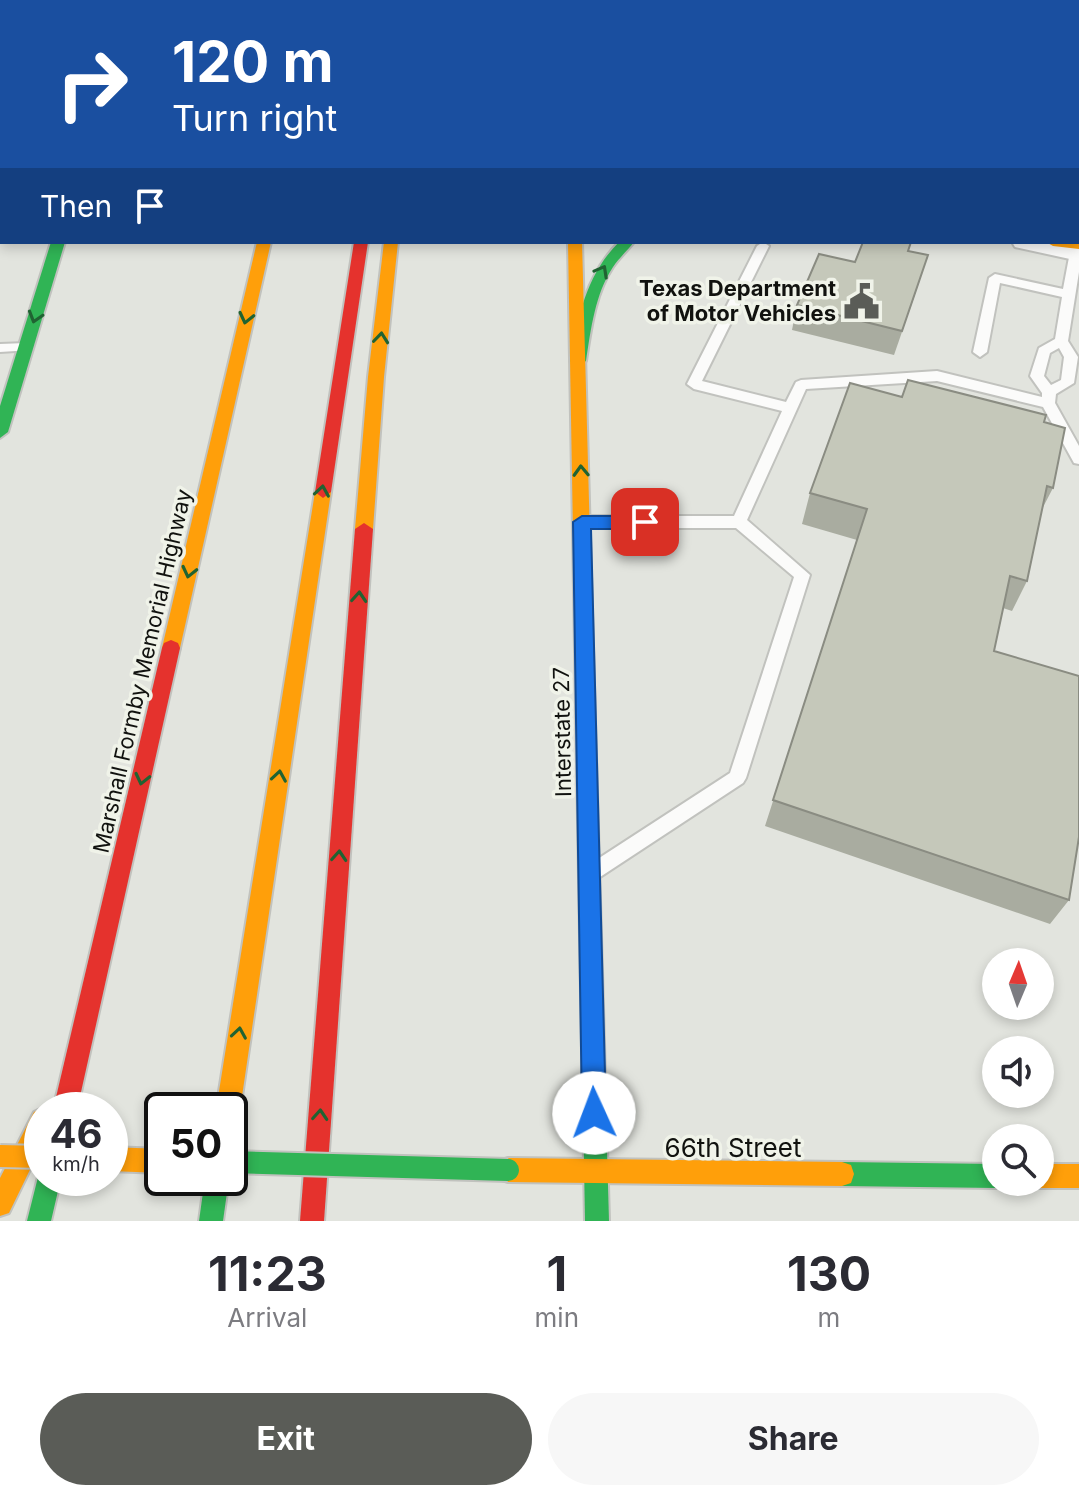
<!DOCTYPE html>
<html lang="en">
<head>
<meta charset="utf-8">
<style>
	:root { --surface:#fff; --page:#f7f7f7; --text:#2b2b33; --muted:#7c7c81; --accent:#5a5c57 }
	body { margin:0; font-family:Inter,sans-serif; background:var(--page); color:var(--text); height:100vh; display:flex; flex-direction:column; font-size:30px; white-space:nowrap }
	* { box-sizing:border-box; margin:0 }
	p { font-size:26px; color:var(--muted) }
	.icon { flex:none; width:44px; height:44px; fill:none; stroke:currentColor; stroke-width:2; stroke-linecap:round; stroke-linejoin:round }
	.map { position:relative; height:1221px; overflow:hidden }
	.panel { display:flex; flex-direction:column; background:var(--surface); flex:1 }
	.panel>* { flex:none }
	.guide { position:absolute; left:0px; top:0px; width:1080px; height:244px; box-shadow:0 4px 12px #0003; background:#1a4fa0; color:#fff; overflow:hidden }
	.needle { width:52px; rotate:2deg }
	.tools { position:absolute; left:982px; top:948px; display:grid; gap:16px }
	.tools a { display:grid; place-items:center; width:72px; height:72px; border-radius:50%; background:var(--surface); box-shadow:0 4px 12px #0003; font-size:40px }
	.speed { position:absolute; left:24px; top:1092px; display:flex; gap:16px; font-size:40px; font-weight:700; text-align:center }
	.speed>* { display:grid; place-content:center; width:104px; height:104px; border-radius:50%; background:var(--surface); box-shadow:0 4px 12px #0003; line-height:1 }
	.speed small { font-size:20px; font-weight:400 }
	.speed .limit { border:4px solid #111; border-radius:12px; background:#fff; color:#111 }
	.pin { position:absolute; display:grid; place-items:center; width:68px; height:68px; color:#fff; margin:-34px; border-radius:16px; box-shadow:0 4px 12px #0006 }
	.me { position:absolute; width:88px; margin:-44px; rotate:358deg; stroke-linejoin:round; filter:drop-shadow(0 0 6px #0008) }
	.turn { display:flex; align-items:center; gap:28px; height:168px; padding:0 40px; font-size:36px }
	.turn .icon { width:104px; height:104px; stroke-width:2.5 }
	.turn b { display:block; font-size:56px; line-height:68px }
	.then { display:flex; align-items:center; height:76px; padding:0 40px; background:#0003; gap:16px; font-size:30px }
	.eta { display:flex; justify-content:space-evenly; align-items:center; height:136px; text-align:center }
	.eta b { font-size:48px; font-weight:700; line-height:56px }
	.button { display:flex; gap:16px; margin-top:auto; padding:16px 40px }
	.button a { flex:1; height:92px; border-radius:48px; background:var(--accent); color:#fff; font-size:32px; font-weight:700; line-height:92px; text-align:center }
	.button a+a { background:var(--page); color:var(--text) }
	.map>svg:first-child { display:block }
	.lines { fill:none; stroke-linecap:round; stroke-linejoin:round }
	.lane-casing { stroke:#c1c2be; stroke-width:4 }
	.street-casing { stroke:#c1c2be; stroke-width:4 }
	.fast-casing { stroke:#c1c2be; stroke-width:4 }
	.slow-casing { stroke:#c1c2be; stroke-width:4 }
	.jam-casing { stroke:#c1c2be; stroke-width:4 }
	.lane { fill:#fbfbfa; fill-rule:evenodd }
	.street { fill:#fbfbfa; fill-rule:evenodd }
	.fast { fill:#30b455; fill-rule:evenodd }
	.slow { fill:#ff9f0a; fill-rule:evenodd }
	.jam { fill:#e5322d; fill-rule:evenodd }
	.fast-bridge-casing { stroke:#c1c2be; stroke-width:26; stroke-linecap:butt }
	.slow-bridge-casing { stroke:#c1c2be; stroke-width:26; stroke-linecap:butt }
	.fast-bridge { stroke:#30b455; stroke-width:22 }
	.slow-bridge { stroke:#ff9f0a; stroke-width:22 }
	.wall { fill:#a9aca0 }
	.building { fill:#c5c8ba; stroke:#8a8c82; stroke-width:2 }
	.oneway { stroke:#206332 }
	.route { fill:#1a73e8; stroke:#114b97; stroke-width:2 }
	.labels { text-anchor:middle; stroke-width:7; stroke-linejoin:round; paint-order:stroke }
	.poi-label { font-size:22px; font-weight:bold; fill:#11120f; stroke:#f0f3e9; text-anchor:end }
	.street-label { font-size:22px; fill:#11120f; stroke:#f0f3e9 }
	.near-street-label { font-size:26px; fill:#11120f; stroke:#f0f3e9 }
</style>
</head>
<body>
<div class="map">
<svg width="1079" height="1221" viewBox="0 0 1079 1221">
	<rect width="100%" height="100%" fill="#e2e4de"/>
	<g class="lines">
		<defs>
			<g id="lane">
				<polygon points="863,0 877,0 862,2"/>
				<polygon points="883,0 895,0 896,2 884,2"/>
				<polygon points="905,0 917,0 904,2"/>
				<rect x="1078" y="85" width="1" height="7"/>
				<path d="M 763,242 L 769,246 L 702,381 L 786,402 L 796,382 L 801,380 L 937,371 L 1042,397 L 1042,393 L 1030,376 L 1039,348 L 1055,339 L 1062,297 L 1000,283 L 987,352 L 980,357 L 973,352 L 989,278 L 995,274 L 1063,289 L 1070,252 L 1072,249 L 1079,249 L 1079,272 L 1068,341 L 1078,357 L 1074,383 L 1056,394 L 1055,403 L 1079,446 L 1079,464 L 1074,463 L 1043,407 L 937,381 L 806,389 L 747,520 L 810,575 L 746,778 L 743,783 L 597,879 L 590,876 L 588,870 L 590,864 L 730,773 L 794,577 L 736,528 L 582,528 L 574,522 L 582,516 L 734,516 L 782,411 L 694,389 L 687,384 L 757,246 ZM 1059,348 L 1064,357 L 1061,380 L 1051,385 L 1044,376 L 1050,353 Z"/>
				<polygon points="26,343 31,344 31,350 0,352 0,344"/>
			</g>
			<g id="street">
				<rect x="1078" y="103" width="1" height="14"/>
				<polygon points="1012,242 1063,242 1079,245 1079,261 1015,247"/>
			</g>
			<g id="fast">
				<rect x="568" y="0" width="12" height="2"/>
				<polygon points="808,0 822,0 824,2 810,2"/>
				<rect x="1078" y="115" width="1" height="9"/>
				<polygon points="51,242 65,242 8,432 0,438 0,406"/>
				<path d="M 619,242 L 634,242 C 627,251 619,258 613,267 C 595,294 591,329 586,361 L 578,366 L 573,365 L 570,361 C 578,317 586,275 619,242 Z"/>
				<polygon points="584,642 591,645 593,650 609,1221 585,1221 575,650 577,645"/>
				<polygon points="842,1162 996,1164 996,1182 1006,1182 996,1188 842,1186 833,1183 830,1174 833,1165"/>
				<polygon points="40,1169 42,1178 61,1178 51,1221 27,1221"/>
				<polygon points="205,1178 229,1178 223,1221 199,1221"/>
			</g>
			<g id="slow">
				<polygon points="93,0 106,0 108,2 95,2"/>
				<polygon points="127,0 139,0 126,2"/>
				<polygon points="465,0 481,0 483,2 467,2"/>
				<rect x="1078" y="182" width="1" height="9"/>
				<polygon points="1079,241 1079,249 1053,246 1046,242"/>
				<polygon points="257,242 271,242 180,648 178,653 164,653 162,648"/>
				<polygon points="384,242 398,242 384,377 373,529 364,535 355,529 368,377"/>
				<polygon points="568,242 582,242 593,650 591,655 577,655 575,650"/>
				<polygon points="323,486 331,492 240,1110 236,1118 230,1121 230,1110 216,1110 315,492"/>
				<polygon points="42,1108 46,1110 42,1110 42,1145 9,1213 0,1216 0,1178 34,1112"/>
				<polygon points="110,1147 162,1149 162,1173 110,1171"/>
				<polygon points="508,1158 842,1162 851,1165 854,1174 851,1183 842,1186 508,1182 499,1179 496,1170 499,1161"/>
				<polygon points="1040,1164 1079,1164 1079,1188 1040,1188 1031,1185 1030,1182 1040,1182"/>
			</g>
			<g id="jam">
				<rect x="305" y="0" width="12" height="2"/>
				<polygon points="400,0 415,0 417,2 402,2"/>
				<polygon points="354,242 368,242 331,492 323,498 315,492"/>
				<polygon points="364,523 373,529 324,1221 300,1221 355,529"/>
				<polygon points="171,640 178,643 180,648 77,1110 53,1110 162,648 164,643"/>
			</g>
		</defs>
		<!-- lane casing -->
		<use href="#lane" class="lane-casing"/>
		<!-- street casing -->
		<use href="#street" class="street-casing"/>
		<!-- fast casing -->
		<use href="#fast" class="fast-casing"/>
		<!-- slow casing -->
		<use href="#slow" class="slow-casing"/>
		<!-- jam casing -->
		<use href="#jam" class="jam-casing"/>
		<!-- lane -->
		<use href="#lane" class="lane"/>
		<!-- street -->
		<use href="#street" class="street"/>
		<!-- fast -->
		<use href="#fast" class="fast"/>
		<!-- slow -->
		<use href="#slow" class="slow"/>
		<!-- jam -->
		<use href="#jam" class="jam"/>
		<defs>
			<polyline id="fast-bridge" points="230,1162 508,1170"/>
			<polyline id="slow-bridge" points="0,1156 42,1157"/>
		</defs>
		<!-- fast-bridge casing -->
		<use href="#fast-bridge" class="fast-bridge-casing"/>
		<!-- slow-bridge casing -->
		<use href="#slow-bridge" class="slow-bridge-casing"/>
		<!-- fast-bridge -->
		<use href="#fast-bridge" class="fast-bridge"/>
		<!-- slow-bridge -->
		<use href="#slow-bridge" class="slow-bridge"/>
	</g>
	<!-- wall -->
	<g class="wall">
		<polygon points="959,0 1079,0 1079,61 1078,2 958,2"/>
		<polygon points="909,251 920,280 894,355 792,330 797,305"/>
		<polygon points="902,397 1053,488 1041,511 1027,581 1012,611 1003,608 994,651 1069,900 1050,924 765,826 857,540 802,524 810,493"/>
	</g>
	<!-- building -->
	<g class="building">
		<polygon points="1010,0 1079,0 1079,25 1078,2 1015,2"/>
		<polygon points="863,242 911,242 908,251 928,255 902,331 797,305 819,254 855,262"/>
		<polygon points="908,380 1046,415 1044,422 1065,428 1053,488 1047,486 1027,581 1010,576 994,651 1079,676 1079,837 1069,900 773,800 867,509 810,493 850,383 902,397"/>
	</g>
	<!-- one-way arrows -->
	<defs><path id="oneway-chevron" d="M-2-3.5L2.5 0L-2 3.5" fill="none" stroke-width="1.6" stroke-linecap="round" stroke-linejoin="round" transform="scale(2)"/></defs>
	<g class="oneway">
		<use href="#oneway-chevron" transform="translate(602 271) rotate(-61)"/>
		<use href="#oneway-chevron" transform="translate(35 317) rotate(107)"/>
		<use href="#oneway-chevron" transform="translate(246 318) rotate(103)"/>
		<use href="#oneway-chevron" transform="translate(381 338) rotate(-84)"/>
		<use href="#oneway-chevron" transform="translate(581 471) rotate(-92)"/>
		<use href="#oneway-chevron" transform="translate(322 491) rotate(-81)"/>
		<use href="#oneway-chevron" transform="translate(189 572) rotate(103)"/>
		<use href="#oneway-chevron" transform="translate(359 597) rotate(-86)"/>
		<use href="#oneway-chevron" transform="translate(279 776) rotate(-81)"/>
		<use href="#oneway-chevron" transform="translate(142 779) rotate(103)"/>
		<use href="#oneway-chevron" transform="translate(339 856) rotate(-86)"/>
		<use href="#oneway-chevron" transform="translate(239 1033) rotate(-81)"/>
		<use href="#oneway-chevron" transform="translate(320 1115) rotate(-86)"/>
	</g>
	<!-- route -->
	<polygon class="route" points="582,516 645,516 653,522 645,529 591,529 606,1113 602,1122 594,1125 586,1122 582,1113 573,522"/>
	<!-- icons -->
	<defs>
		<symbol id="civic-bare" viewBox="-9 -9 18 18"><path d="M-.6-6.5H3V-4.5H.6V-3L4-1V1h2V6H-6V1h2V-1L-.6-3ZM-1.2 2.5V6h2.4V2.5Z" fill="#5a5c57" stroke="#f0f3e9" stroke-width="2.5" paint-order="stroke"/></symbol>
	</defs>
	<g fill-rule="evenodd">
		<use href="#civic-bare" x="836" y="276" width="51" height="51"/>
	</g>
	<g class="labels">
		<!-- poi labels -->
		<g class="poi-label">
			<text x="836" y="296">Texas Department<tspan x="836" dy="25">of Motor Vehicles</tspan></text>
		</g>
		<!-- street labels -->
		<g class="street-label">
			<text transform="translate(142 671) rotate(-77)" y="8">Marshall Formby Memorial Highway</text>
			<text transform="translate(562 732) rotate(-91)" y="8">Interstate 27</text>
		</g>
		<!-- near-street labels -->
		<g class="near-street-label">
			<text x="733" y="1157">66th Street</text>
		</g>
	</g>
</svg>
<div class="tools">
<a><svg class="needle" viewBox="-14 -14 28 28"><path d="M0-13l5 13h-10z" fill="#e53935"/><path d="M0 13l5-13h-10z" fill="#7c7c81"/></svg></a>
<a><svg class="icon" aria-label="sound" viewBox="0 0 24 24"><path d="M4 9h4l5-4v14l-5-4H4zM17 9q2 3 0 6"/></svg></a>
<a><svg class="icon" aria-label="search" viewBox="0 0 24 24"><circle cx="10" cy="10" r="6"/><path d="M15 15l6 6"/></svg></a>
</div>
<div class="speed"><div>46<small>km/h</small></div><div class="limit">50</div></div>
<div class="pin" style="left:645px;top:522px;background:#d93025"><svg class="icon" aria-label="arrive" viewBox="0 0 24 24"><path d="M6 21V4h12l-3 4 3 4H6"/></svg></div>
<svg class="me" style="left:594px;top:1113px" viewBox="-20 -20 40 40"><circle r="19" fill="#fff"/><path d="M0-13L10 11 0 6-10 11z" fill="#1a73e8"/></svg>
<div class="guide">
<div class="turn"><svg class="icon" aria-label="right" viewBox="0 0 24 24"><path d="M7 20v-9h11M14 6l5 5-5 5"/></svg><div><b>120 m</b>Turn right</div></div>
<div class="then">Then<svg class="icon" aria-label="arrive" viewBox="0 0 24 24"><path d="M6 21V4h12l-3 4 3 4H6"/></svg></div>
</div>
</div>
<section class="panel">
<div class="eta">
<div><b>11:23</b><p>Arrival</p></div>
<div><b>1</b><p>min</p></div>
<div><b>130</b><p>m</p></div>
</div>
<div class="button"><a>Exit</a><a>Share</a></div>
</section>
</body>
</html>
